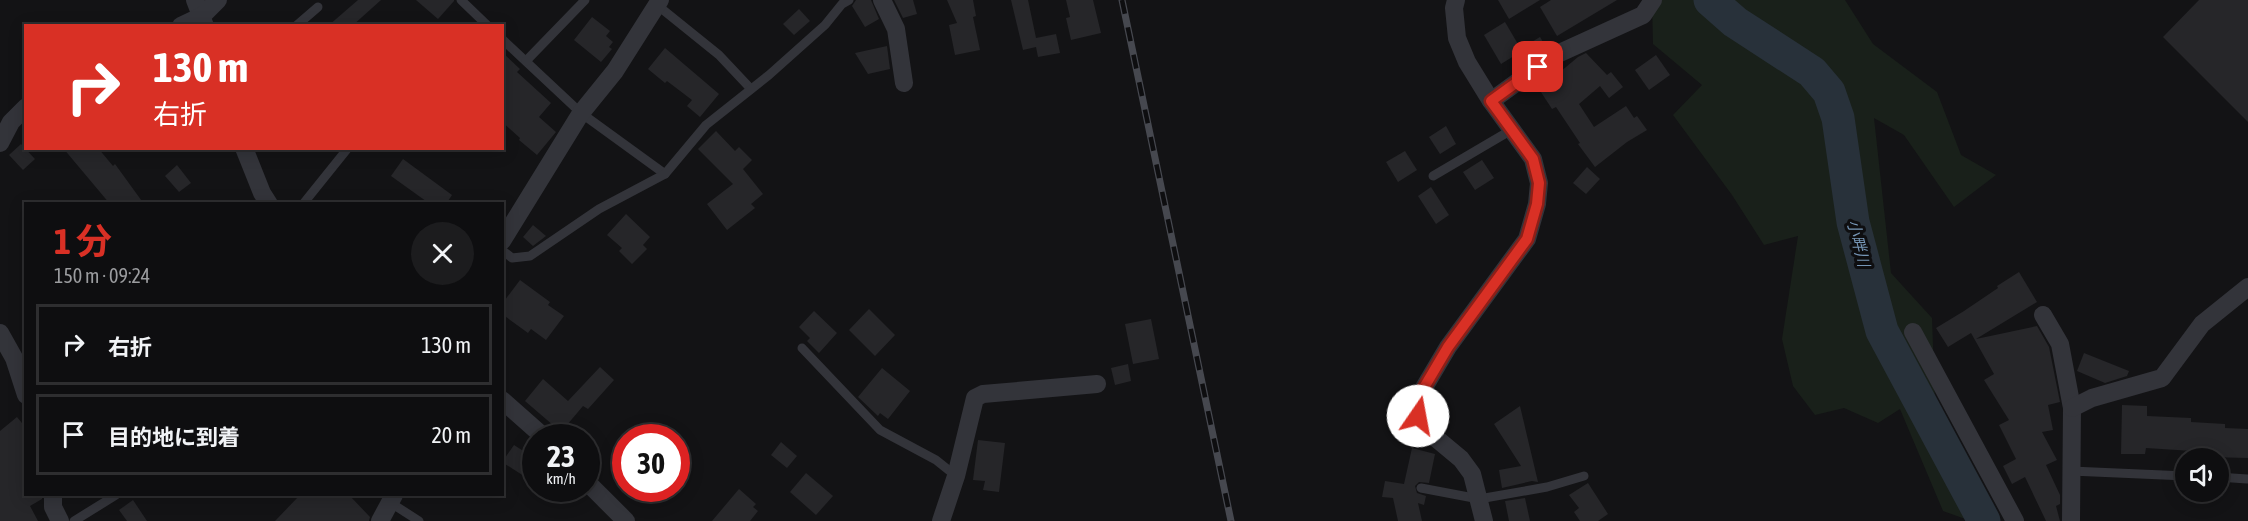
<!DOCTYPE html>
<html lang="ja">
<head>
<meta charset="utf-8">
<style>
	:root { --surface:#0e0e10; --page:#1c1c1e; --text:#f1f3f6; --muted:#9b9c9f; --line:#2e2e30; --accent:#d93025 }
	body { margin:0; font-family:"Asap Condensed","Noto Sans JP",sans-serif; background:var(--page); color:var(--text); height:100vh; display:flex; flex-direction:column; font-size:22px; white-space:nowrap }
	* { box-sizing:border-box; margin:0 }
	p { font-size:20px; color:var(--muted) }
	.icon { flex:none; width:33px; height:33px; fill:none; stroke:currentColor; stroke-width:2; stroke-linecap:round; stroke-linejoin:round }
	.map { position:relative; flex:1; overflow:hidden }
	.drawer { position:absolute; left:24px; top:202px; width:480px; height:294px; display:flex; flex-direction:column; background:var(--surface); border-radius:0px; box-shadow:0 3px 15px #0003,0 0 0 2px var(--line) }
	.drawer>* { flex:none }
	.hud { position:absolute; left:24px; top:24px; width:480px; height:126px; border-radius:0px; box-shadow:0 3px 15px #0003,0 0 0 2px var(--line); background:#d93025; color:#fff; overflow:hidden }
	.buttons { position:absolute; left:2175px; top:448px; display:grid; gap:12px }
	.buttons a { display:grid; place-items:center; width:54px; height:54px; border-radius:50%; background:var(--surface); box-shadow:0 3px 15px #0003,0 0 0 2px var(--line); font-size:30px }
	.speed { position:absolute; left:522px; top:424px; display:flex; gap:12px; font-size:30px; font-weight:700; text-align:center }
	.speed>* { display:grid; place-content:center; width:78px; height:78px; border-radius:50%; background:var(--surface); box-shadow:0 3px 15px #0003,0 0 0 2px var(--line); line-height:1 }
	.speed small { font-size:15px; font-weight:400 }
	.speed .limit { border:9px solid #d22; background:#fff; color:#111 }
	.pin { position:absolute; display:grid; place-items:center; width:51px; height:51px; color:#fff; margin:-26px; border-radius:12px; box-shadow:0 3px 9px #0006 }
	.me { position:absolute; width:66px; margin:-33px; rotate:12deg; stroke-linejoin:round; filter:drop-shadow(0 0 4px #0008) }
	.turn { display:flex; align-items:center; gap:21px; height:126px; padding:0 30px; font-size:27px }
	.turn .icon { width:78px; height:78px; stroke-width:2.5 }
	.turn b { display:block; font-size:42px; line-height:51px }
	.round { display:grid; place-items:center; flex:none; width:63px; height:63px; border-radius:32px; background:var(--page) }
	.overview { display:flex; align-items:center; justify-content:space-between; height:102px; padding:0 30px }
	h1 { font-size:36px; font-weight:700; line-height:45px; color:var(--accent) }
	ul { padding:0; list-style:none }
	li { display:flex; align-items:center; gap:18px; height:81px; margin:0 12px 9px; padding:0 18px; border:3px solid var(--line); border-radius:0px }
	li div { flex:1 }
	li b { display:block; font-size:22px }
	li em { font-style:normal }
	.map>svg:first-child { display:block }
	.green { fill:#19201a }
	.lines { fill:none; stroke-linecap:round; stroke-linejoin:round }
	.river { stroke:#28313a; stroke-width:33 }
	.building { fill:#262629 }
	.lane { stroke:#33343a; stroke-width:9 }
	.street { stroke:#33343a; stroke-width:18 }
	.rail-casing { stroke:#46484f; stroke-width:7 }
	.rail { stroke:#0e0e10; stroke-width:4.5; stroke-dasharray:14; stroke-linecap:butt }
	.route-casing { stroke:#8d1f18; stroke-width:15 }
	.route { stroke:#d93025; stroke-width:10 }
	.labels { text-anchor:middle; stroke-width:6; stroke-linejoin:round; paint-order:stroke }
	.water-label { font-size:16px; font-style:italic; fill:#7696b6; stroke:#0e0e10 }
</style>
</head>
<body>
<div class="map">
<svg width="2248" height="521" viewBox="0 0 2248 521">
	<rect width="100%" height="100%" fill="#131315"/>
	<!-- green -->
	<polygon class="green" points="1652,0 1845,0 1873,44 1937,92 1961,155 1996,175 1954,207 1904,135 1874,118 1891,273 1932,318 1935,402 1995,521 1971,521 1943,511 1900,409 1878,423 1844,408 1815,415 1793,386 1782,339 1798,236 1764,245 1732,195 1673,115 1702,85 1653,44"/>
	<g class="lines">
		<!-- river -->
		<polyline class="river" points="1710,0 1735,22 1812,72 1829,92 1838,118 1853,222 1882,331 1984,521"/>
	</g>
	<!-- building -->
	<g class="building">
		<polygon points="358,0 381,0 352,26 328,26"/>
		<polygon points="416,0 454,0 454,1 438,19"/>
		<polygon points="856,0 871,0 879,19 865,27 852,6"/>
		<polygon points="894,0 913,0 917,14 903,18"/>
		<polygon points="947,0 973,0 976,16 973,17 980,50 955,55 949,25 957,23"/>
		<polygon points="1011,0 1028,0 1036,38 1056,34 1060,53 1038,57 1036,47 1023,50"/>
		<polygon points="1066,0 1093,0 1101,33 1071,40 1066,18 1070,17"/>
		<polygon points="1498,0 1540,0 1509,19"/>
		<polygon points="1551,0 1617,0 1557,36 1540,7"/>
		<polygon points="2199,0 2248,0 2248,122 2163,37"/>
		<polygon points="799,9 810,21 794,35 783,24"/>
		<polygon points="592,17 610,31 606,36 613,42 609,47 612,49 601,62 574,40"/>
		<polygon points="1505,22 1522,51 1501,64 1484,35"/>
		<polygon points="1540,37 1546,47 1532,58 1525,46"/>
		<polygon points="887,46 890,69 868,74 855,53"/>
		<polygon points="665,48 719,94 700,117 687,106 692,100 667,81 665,83 648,69"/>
		<polygon points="502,52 520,69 517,72 551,103 539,117 556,132 537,155 519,140 520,138 502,122"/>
		<polygon points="1586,53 1607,75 1611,72 1623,87 1609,98 1600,86 1579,104 1594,127 1626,106 1634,118 1637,116 1647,130 1627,142 1595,167 1578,144 1580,143 1556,107 1552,109 1535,83 1557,67 1560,72 1578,57"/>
		<polygon points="1656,55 1670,75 1649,90 1635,70"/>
		<polygon points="1446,126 1456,144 1440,154 1429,137"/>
		<polygon points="716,131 735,151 739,147 752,160 743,169 763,194 751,204 755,208 727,230 707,204 733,184 698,149"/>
		<polygon points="21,144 35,159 23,170 9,155"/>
		<polygon points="63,148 98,148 113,166 115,164 144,204 110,204"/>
		<polygon points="1405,151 1417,170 1398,182 1386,162"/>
		<polygon points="403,159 452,195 446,204 430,204 391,176"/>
		<polygon points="1482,160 1494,178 1475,190 1463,172"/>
		<polygon points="177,165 191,183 179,192 165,176"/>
		<polygon points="1587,167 1600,179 1586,194 1573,183"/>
		<polygon points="1431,187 1449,215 1436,224 1418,196"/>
		<polygon points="626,214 650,237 643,245 647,249 632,264 619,251 622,248 607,235"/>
		<polygon points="533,225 546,236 533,246 523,237"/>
		<polygon points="2019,272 2037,302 1976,339 2037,326 2049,347 2060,402 2048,405 2053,430 2042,432 2057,460 2046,465 2060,495 2060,504 2056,506 2060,521 2046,521 2025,477 2012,484 2003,466 2016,459 1999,425 2009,420 1984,380 1994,374 1971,333 1948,347 1936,328 1964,311 1998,288 1997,286"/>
		<polygon points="520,280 550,302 548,305 564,316 546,340 531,329 528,333 502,314 502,304"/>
		<polygon points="869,309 895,335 875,356 849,330"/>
		<polygon points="814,311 837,333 819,353 807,341 810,338 799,327"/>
		<polygon points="1151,319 1159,359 1133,364 1125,324"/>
		<polygon points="2084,353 2129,371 2127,376 2105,383 2077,371"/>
		<polygon points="1128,364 1131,381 1115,385 1111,368"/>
		<polygon points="600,367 614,380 588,409 583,406 561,432 525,401 543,379 568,401"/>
		<polygon points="882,368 910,391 888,419 880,413 878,416 858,397"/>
		<polygon points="2122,405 2147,406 2147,416 2191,418 2191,422 2225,424 2225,428 2248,429 2248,458 2208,457 2208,452 2146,448 2145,454 2121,454"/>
		<polygon points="1520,406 1538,482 1532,481 1502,488 1499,470 1521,466 1494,424"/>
		<polygon points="17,417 26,428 26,495 42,495 42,499 30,506 38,521 0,521 0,431"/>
		<polygon points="978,440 1005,443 999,492 983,490 985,481 973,480"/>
		<polygon points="781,442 797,456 787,468 771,455"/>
		<polygon points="514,445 536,459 536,471 530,480 502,462"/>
		<polygon points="1412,448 1435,454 1429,483 1419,482 1415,486 1417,493 1426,496 1424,505 1418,503 1422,521 1398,521 1393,498 1382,497 1385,481 1404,484"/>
		<polygon points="806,473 833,496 816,515 790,492"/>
		<polygon points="1588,483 1608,514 1598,521 1580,521 1574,512 1579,508 1569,495"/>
		<polygon points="739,489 756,504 753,507 758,511 750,521 712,521"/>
		<polygon points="300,495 349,495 370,517 369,521 275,521"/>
		<polygon points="1525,498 1530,521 1509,521 1505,501"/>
		<polygon points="133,500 147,521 127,521 119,510"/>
	</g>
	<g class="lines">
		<!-- lane -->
		<g class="lane">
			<polyline points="461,0 488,26"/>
			<polyline points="657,5 719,55 751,89"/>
			<polyline points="296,26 318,7"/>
			<polyline points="502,39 581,113 665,174"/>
			<polyline points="526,61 585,0"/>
			<polyline points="1433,176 1513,129"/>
			<polyline points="303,204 348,148"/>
			<polyline points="502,250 512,258 530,256 599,209 665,174 706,125 769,75 825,25 842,4 849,0"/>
			<polyline points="802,348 880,430 936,460 956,476"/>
			<polyline points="2071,471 2186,476"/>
			<polyline points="2218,477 2247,479"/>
			<polyline points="1421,488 1479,499 1547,487 1584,476"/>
			<polyline points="391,503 419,521"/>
			<polyline points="74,521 116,495"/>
		</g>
		<!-- street -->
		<g class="street">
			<polyline points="195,0 205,26"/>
			<polyline points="882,0 896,29 904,83"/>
			<polyline points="1456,0 1454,8 1457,38 1467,62 1491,101 1533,159 1539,183 1537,204 1527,239 1448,347 1422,391 1418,416 1431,434 1461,459 1472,474 1484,521"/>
			<polyline points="181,26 202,16 218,0"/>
			<polyline points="1491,101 1553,56 1643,15 1653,0"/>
			<polyline points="0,143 11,122 26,107"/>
			<polyline points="244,148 262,193 269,204"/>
			<polyline points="502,241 581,113 615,71 660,0"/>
			<polyline points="2043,315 2060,344 2072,408 2071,521"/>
			<polyline points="1913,332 2015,521"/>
			<polyline points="0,333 14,358 26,395"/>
			<polyline points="502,400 545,438"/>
			<polyline points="2072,408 2092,398 2162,378 2202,324 2248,287"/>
			<polyline points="586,481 626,521"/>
			<polyline points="53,495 53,507 60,521"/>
			<polyline points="380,521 394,495"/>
			<polyline points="941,521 956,476 975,398 983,394 1097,384"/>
		</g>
		<defs>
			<polyline id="rail" points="1122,0 1231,521"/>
		</defs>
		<!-- rail casing -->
		<use href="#rail" class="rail-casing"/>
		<!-- rail -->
		<use href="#rail" class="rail"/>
	</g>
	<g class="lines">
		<defs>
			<polyline id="route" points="1418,416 1422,391 1448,347 1527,239 1537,204 1539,183 1533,159 1491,101 1538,67"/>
		</defs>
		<!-- route casing -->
		<use href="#route" class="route-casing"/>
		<!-- route -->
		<use href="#route" class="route"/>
	</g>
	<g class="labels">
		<!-- water labels -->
		<g class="water-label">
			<text transform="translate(1859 243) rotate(76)" y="6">小畔川</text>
		</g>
	</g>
</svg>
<div class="buttons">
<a><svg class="icon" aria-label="sound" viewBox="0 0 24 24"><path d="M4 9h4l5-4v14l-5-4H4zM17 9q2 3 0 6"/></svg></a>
</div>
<div class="speed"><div>23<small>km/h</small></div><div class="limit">30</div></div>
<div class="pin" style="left:1538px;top:67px;background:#d93025"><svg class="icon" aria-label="arrive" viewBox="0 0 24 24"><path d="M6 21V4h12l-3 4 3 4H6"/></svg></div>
<svg class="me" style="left:1418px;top:416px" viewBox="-20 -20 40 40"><circle r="19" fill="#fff"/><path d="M0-13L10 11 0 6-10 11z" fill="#d93025"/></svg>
<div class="hud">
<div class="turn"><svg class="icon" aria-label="right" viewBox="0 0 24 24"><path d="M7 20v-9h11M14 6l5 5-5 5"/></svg><div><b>130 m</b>右折</div></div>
</div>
<section class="drawer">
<div class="overview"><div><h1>1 分</h1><p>150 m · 09:24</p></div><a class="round"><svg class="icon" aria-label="close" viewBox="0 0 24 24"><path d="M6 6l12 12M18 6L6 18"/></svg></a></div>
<ul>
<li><svg class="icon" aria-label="right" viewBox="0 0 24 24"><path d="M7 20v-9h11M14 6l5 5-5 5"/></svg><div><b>右折</b></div><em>130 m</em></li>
<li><svg class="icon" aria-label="arrive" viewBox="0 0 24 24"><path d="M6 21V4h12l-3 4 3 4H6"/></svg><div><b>目的地に到着</b></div><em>20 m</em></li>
</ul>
</section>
</div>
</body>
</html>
